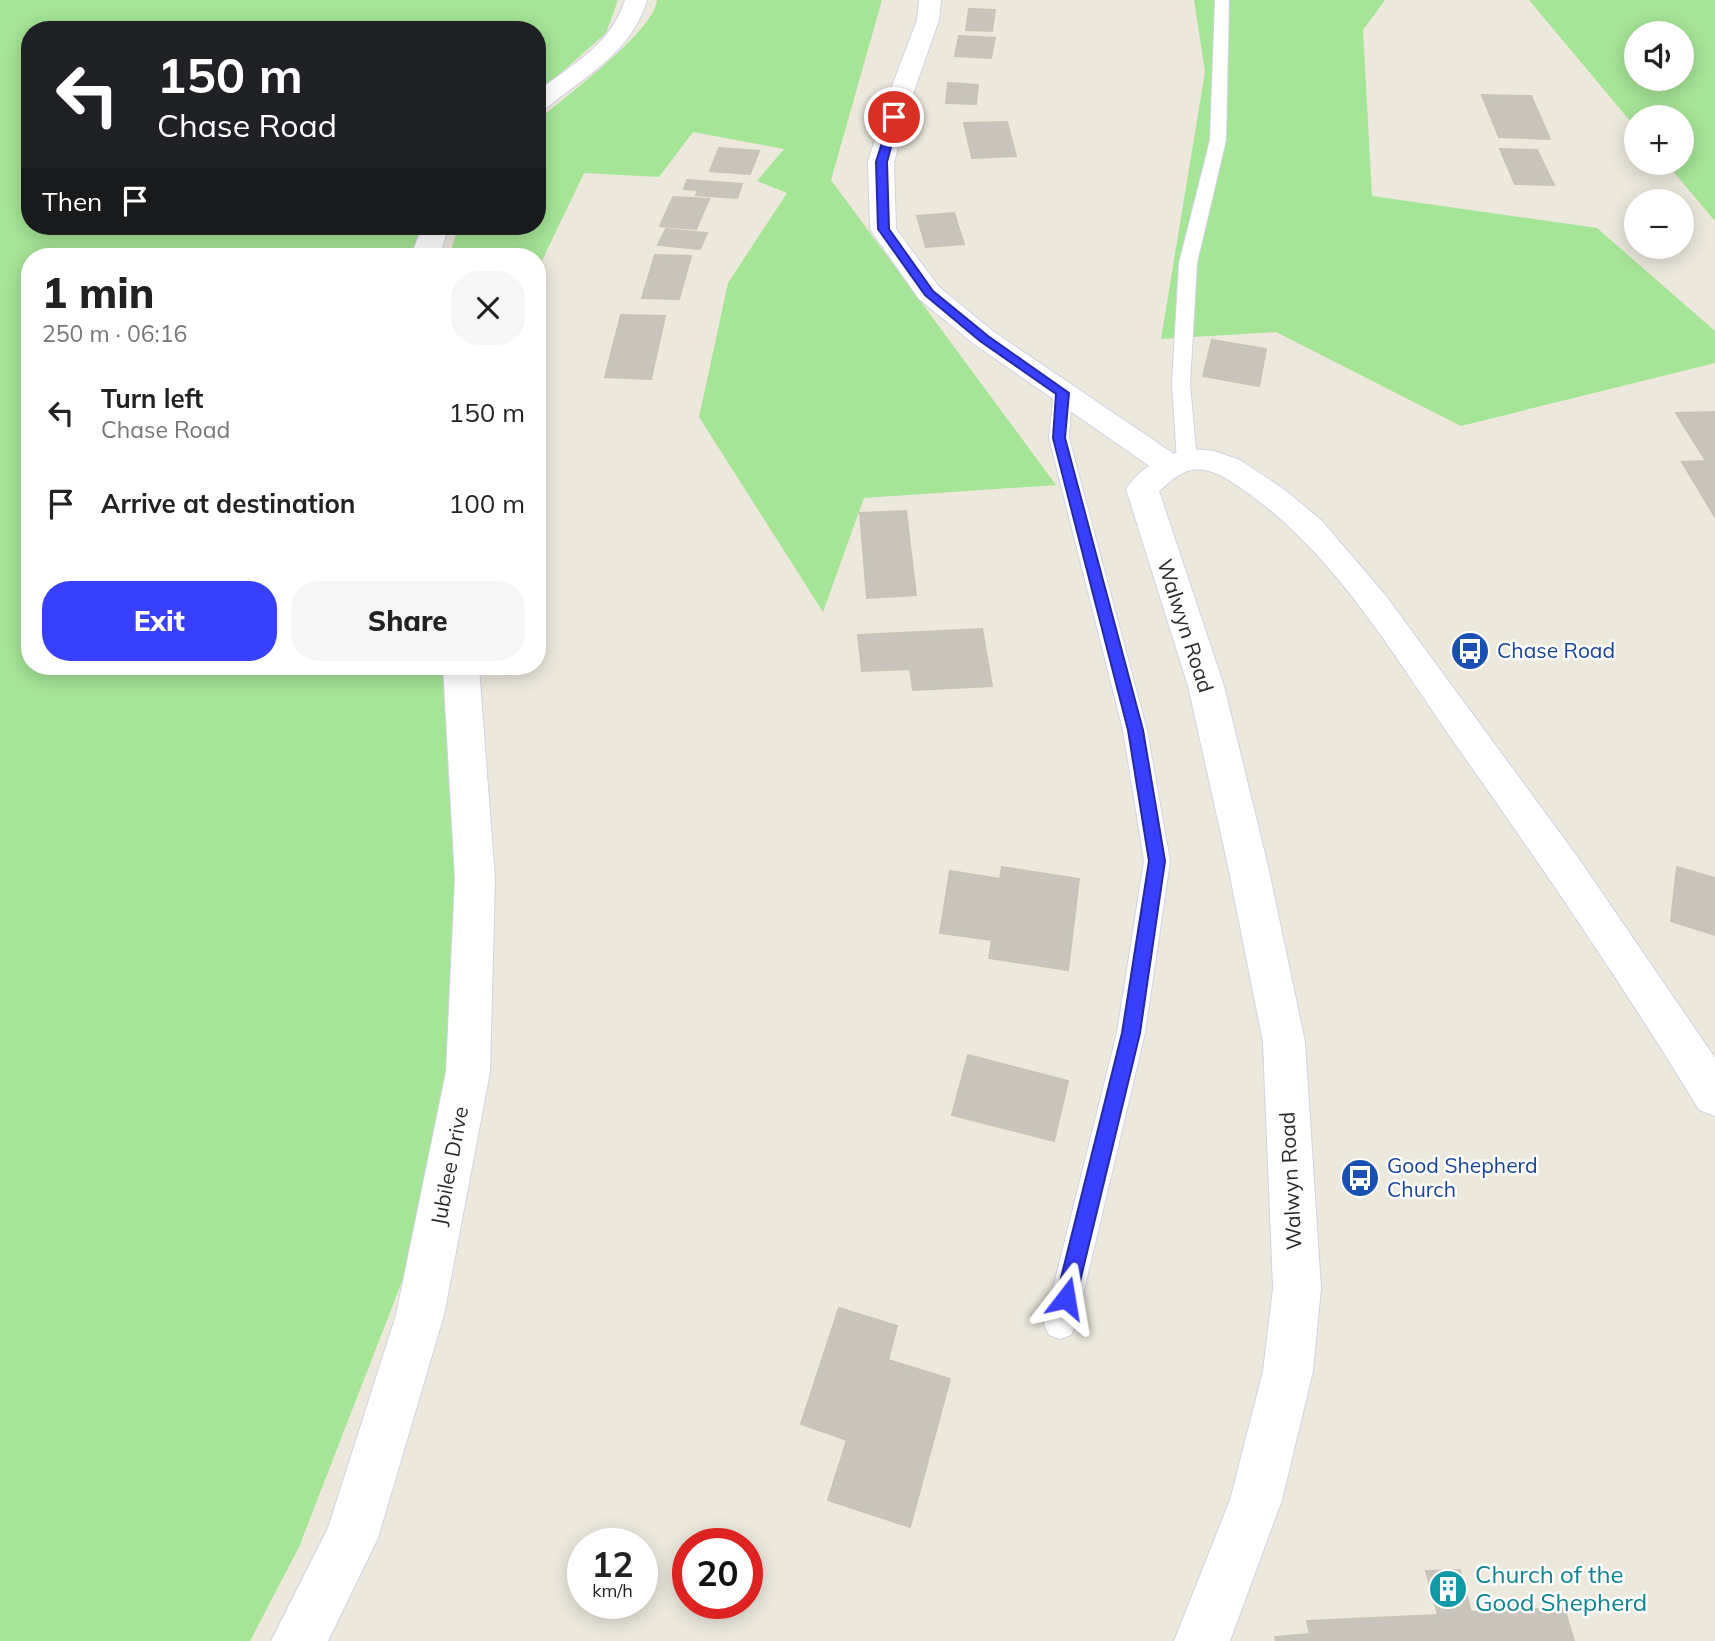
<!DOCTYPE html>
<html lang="en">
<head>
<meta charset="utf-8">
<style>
	:root { --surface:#fff; --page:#f6f6f6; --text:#222; --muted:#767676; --accent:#383ffd }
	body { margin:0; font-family:Mulish,sans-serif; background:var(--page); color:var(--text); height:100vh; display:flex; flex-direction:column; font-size:26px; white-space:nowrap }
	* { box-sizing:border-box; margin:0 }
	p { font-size:23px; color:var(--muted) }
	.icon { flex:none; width:38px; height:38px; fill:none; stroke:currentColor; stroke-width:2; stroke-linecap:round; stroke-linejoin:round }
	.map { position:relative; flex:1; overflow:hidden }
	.details { position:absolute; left:21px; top:248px; width:525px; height:427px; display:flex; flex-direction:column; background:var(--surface); border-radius:28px; box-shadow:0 4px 18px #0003 }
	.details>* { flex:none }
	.guide { position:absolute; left:21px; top:21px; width:525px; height:214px; border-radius:28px; box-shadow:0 4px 18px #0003; background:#202124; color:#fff; overflow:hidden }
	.fabs { position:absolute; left:1624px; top:21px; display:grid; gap:14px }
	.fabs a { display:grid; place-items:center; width:70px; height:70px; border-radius:50%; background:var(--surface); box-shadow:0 4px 18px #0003; font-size:35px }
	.speed { position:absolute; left:567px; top:1528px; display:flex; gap:14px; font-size:35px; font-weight:700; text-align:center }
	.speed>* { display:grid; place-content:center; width:91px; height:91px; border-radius:50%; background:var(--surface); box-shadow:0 4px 18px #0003; line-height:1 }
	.speed small { font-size:18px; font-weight:400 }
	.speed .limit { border:10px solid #d22; background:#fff; color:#111 }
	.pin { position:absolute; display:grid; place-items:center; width:60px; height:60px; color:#fff; margin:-30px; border:4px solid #fff; border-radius:50%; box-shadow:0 2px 7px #0007 }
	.me { position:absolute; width:77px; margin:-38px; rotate:14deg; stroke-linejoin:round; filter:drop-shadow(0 0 5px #0008) }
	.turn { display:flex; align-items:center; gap:24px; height:147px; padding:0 21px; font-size:32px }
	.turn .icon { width:91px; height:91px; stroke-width:2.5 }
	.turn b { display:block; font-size:49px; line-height:60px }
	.then { display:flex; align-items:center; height:66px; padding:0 21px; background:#0003; gap:14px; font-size:26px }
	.round { display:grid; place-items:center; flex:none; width:74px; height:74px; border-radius:28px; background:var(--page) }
	.summary { display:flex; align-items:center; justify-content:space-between; height:119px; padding:0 21px }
	h1 { font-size:42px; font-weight:800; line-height:52px }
	.button { display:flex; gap:14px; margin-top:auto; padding:14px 21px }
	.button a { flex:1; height:80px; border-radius:28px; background:var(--accent); color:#fff; font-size:28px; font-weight:800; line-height:80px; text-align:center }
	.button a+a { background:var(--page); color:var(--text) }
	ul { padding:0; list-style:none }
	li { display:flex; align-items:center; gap:21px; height:91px; padding:0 21px }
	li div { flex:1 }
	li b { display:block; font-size:26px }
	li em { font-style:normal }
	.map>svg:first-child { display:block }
	.green { fill:#a6e497; fill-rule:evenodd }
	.building { fill:#c8c4bb; stroke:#c8c4b5; stroke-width:2 }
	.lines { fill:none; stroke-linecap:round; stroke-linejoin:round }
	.service-casing { stroke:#d1d2e3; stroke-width:2 }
	.minor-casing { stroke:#d1d2e3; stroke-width:2 }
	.secondary-casing { stroke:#d1d2e3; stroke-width:2 }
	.service { fill:#fff; fill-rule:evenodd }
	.minor { fill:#fff; fill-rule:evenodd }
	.secondary { fill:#fff; fill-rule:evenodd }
	.route { fill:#383ffd; stroke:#2429a4; stroke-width:2 }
	.labels { text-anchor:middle; stroke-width:5; stroke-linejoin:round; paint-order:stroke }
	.street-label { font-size:21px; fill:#2a2a2a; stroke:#fff }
	.transit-label { font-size:21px; fill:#164399; stroke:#fff; text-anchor:start }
	.near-culture-label { font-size:24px; fill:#0d838f; stroke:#fff; text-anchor:start }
</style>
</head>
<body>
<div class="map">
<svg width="1715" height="1641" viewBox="0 0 1715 1641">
	<rect width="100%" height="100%" fill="#ece8dc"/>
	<!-- green -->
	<g class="green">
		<polygon points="0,0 618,0 606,33 537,94 537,30 30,30 30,226 434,226 426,250 427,257 30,257 30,667 459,667 475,879 453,1150 299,1547 250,1641 0,1641"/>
		<path d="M 657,0 L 882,0 L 831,180 L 1056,485 L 864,498 L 823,612 L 699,417 L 728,283 L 787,193 L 757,181 L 784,149 L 693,132 L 659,177 L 584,173 L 537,271 L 537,257 L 452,257 L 451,250 L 459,226 L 537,226 L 537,121 C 563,98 655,31 657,0 Z"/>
		<polygon points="1194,0 1385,0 1363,30 1372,196 1597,228 1715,331 1715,363 1461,426 1276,332 1161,339 1205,72"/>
		<path d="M 1529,0 L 1715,0 L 1715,221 L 1666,163 L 1682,163 L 1682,117 L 1636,117 L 1636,128 ZM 1682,33 L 1682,79 L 1636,79 L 1636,33 Z"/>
	</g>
	<!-- building -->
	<g class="building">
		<polygon points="969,9 995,10 992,31 966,30"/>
		<polygon points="959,36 995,38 991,58 955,56"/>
		<polygon points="948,83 978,85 976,104 946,103"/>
		<polygon points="1482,95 1531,96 1550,139 1499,137"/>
		<polygon points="1007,122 1016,156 972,158 964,123"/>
		<polygon points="719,148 759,151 750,174 710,171"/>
		<polygon points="1500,149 1537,150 1554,185 1515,184"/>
		<polygon points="687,180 742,184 737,198 696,195 698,190 684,189"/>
		<polygon points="673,197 709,199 696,229 660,226"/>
		<polygon points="954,213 964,244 926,247 917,216"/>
		<polygon points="666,229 707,233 700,249 658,245"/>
		<polygon points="655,255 691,256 679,299 642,298"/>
		<polygon points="621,315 665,316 651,379 605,377"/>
		<polygon points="1212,340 1266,349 1259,386 1203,376"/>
		<polygon points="1715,412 1715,517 1682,462 1706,461 1676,413"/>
		<polygon points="906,511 916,595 867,598 860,513"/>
		<polygon points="982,629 992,686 913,690 910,669 862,671 858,635"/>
		<polygon points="1002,867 1079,879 1068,970 989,958 992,940 940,933 950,871 1000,879"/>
		<polygon points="1677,867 1715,878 1715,935 1671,921"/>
		<polygon points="968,1055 1068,1081 1054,1141 952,1115"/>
		<polygon points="839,1308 897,1326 888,1360 950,1379 910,1527 828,1500 847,1440 801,1424"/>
		<polygon points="1460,1570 1471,1612 1564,1608 1574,1641 1276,1641 1275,1637 1310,1634 1307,1621 1438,1615 1426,1571"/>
	</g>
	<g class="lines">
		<defs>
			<g id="service">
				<polygon points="1215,0 1229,0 1226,140 1197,263 1190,384 1197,461 1194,465 1180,465 1177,461 1172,384 1179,263 1210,140"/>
				<polygon points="1063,387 1072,393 1069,438 1147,730 1170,861 1145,1033 1076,1324 1071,1335 1060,1339 1049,1335 1044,1324 1117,1033 1144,861 1123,730 1049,438 1054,393"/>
			</g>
			<polygon id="minor" points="919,0 941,0 939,20 913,94 894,162 896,229 939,287 994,332 1180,458 1185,465 1180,472 1169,475 1158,472 974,344 919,299 870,229 868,162 889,94 917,20"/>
			<g id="secondary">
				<path d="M 625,0 L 647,0 C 632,52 585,76 545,109 L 537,111 L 537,92 C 572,64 611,45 625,0 Z"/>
				<polygon points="423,226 449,226 439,257 412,257 413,250"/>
				<path d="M 1192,449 L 1214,451 L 1240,460 L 1285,490 L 1322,521 L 1386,596 L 1579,859 L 1715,1058 L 1715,1116 L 1699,1110 C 1624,986 1542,867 1458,748 C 1395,658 1335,552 1242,489 C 1231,481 1218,472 1204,470 C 1186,466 1172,480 1159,491 L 1224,686 L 1268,866 L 1305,1042 L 1321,1288 L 1313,1371 L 1282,1500 L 1230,1641 L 1174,1641 L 1230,1500 L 1263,1371 L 1273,1288 L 1263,1042 L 1228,866 L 1188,686 L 1126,489 C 1141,466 1166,454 1192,449 Z"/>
				<polygon points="443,667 479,667 495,879 490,1072 444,1315 378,1538 328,1641 271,1641 328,1528 396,1315 446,1072 455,879"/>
			</g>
		</defs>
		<!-- service casing -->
		<use href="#service" class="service-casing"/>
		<!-- minor casing -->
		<use href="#minor" class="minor-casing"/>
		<!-- secondary casing -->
		<use href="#secondary" class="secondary-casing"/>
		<!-- service -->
		<use href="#service" class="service"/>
		<!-- minor -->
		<use href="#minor" class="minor"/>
		<!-- secondary -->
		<use href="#secondary" class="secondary"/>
	</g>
	<!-- route -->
	<polygon class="route" points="891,114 899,117 887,162 889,229 933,291 988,336 1069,393 1065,438 1143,730 1165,861 1140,1033 1076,1298 1073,1305 1066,1308 1059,1305 1056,1298 1122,1033 1149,861 1128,730 1053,438 1056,394 980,341 925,295 878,229 876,162"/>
	<!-- icons -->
	<defs>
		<symbol id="bus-disc" viewBox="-11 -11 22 22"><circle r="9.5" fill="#1a4fb4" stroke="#fff"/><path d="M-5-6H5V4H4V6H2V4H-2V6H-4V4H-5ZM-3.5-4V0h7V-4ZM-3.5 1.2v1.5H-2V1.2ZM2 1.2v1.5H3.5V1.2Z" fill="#fff"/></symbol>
		<symbol id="building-disc" viewBox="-11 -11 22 22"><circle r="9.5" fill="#0f9aa8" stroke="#fff"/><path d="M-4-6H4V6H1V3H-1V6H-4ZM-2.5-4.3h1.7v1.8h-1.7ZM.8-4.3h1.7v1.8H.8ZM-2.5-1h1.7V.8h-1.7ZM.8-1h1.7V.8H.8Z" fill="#fff"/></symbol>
	</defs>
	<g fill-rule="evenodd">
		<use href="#bus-disc" x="1448" y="629" width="44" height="44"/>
		<use href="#bus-disc" x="1338" y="1156" width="44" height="44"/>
		<use href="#building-disc" x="1426" y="1567" width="44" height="44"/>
	</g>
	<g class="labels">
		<!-- street labels -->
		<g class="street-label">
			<text transform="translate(1185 626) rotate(72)" y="7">Walwyn Road</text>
			<text transform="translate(450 1166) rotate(-79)" y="7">Jubilee Drive</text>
			<text transform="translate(1291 1181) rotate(-93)" y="7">Walwyn Road</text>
		</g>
		<!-- transit labels -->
		<g class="transit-label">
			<text x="1497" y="658">Chase Road</text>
			<text x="1387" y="1173">Good Shepherd<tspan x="1387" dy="24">Church</tspan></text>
		</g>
		<!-- near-culture labels -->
		<g class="near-culture-label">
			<text x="1475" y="1583">Church of the<tspan x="1475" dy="28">Good Shepherd</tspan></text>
		</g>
	</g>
</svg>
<div class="fabs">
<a><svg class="icon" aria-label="sound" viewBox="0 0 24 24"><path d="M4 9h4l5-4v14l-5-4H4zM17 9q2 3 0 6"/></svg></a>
<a>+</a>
<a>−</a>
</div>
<div class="speed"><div>12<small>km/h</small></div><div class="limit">20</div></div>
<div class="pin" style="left:894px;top:117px;background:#d93025"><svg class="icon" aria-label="arrive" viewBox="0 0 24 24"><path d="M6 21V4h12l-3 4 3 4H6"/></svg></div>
<svg class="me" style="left:1066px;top:1298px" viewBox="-20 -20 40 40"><path d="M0-17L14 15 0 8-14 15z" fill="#383ffd" stroke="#fff" stroke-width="4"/></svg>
<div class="guide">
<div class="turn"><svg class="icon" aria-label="left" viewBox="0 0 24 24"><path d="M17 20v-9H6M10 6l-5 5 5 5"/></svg><div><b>150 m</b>Chase Road</div></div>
<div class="then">Then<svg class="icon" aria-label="arrive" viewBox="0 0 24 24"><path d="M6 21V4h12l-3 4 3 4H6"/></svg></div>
</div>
<section class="details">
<div class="summary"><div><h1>1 min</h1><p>250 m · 06:16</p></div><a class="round"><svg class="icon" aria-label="close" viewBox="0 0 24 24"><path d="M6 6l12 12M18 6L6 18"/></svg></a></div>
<ul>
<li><svg class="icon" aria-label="left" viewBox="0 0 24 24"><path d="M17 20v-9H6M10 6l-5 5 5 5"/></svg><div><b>Turn left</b><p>Chase Road</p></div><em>150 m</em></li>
<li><svg class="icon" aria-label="arrive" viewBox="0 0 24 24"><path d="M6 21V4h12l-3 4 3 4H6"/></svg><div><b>Arrive at destination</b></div><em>100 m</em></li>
</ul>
<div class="button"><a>Exit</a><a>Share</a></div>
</section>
</div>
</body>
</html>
